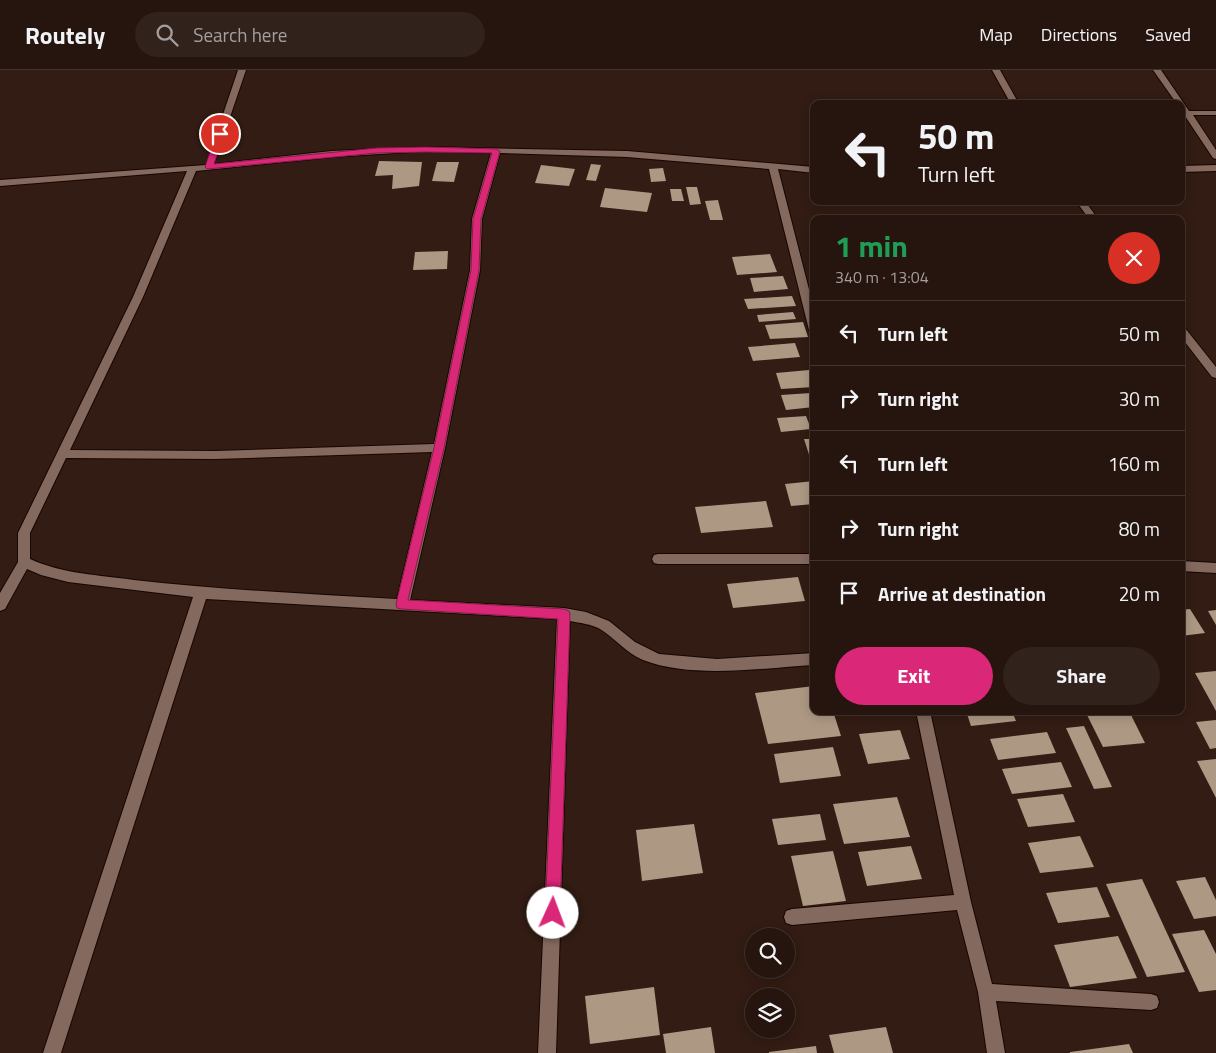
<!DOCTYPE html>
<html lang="en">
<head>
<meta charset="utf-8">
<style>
	:root { --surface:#26150e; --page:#32221c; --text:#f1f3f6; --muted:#a49f9e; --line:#42342e; --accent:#db2777 }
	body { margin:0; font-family:"Titillium Web",sans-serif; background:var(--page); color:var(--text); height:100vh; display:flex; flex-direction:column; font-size:19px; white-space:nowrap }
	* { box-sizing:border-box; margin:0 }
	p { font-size:16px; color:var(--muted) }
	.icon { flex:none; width:28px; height:28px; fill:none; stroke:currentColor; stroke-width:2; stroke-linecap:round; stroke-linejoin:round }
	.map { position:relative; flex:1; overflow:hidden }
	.panel { position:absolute; left:810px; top:145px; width:375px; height:500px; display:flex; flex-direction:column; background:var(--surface); border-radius:10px; box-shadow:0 2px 12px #0003,0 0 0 1px var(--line) }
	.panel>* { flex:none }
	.banner { position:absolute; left:810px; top:30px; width:375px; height:105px; border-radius:10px; box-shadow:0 2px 12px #0003,0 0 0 1px var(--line); background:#26150e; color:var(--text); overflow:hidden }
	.fabs { position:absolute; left:745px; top:858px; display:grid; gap:10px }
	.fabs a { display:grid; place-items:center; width:50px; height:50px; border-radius:50%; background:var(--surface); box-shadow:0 2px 12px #0003,0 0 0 1px var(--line); font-size:25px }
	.pin { position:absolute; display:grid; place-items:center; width:42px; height:42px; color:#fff; margin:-21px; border:2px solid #fff; border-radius:50%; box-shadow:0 1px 5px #0007 }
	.me { position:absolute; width:55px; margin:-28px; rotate:2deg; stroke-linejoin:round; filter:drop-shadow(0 0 4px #0008) }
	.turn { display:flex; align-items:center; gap:18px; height:105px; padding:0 25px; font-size:22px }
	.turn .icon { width:65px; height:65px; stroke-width:2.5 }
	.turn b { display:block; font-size:35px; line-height:42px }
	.round { display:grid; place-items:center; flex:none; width:52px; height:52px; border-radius:26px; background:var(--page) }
	.head { display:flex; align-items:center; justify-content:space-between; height:85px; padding:0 25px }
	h1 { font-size:30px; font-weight:700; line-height:38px; color:#1e9e55 }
	.primary-button { display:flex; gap:10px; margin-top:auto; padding:10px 25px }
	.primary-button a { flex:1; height:58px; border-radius:30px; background:var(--accent); color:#fff; font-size:20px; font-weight:700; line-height:58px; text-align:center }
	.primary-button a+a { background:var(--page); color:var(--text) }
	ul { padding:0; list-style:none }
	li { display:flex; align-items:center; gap:15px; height:65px; padding:0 25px; border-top:1px solid var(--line) }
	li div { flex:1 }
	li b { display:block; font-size:19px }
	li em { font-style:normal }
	header { display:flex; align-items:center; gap:30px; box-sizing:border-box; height:70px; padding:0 25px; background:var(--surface); border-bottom:1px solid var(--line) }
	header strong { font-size:24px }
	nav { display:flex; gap:28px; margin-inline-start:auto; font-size:18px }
	.search { width:350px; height:45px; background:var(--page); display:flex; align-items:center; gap:12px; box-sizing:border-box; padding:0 18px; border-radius:28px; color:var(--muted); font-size:19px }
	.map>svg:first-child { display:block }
	.building { fill:#ad9883 }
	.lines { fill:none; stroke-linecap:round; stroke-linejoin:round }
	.street-casing { stroke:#190601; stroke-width:2 }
	.street { fill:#84695e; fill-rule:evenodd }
	.route { fill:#db2777; stroke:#8e194d }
</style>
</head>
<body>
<header>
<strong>Routely</strong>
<div class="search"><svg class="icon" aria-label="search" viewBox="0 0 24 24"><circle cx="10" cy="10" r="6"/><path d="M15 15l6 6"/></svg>Search here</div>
<nav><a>Map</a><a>Directions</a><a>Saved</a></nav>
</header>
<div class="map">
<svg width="1216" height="983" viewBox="0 0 1216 983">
	<rect width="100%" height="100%" fill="#321c13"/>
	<!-- building -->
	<g class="building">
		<polygon points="379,91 422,92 419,116 392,119 393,105 375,106"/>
		<polygon points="437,92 459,92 454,112 432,111"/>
		<polygon points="591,94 601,95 596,111 586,110"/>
		<polygon points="541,95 575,99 569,116 535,113"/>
		<polygon points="663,98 666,111 651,112 649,99"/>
		<polygon points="686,117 697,117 701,134 690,135"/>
		<polygon points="605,118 652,123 647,142 600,137"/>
		<polygon points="670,119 681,119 684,131 672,131"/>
		<polygon points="718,130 723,150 710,150 705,131"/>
		<polygon points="448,181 447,199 413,200 415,182"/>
		<polygon points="770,184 777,202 737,205 732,187"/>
		<polygon points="783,206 788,219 754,222 750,208"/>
		<polygon points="792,226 796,236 748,239 744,229"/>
		<polygon points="793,242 796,249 759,252 757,245"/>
		<polygon points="803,252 808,267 770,269 765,255"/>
		<polygon points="795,273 800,287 753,291 748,277"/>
		<polygon points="809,300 814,317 781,319 776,303"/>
		<polygon points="811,323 814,337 786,340 781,325"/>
		<polygon points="806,346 811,359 781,362 777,348"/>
		<polygon points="804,369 814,369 814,397 813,397"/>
		<polygon points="814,411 814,434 791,436 785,414"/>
		<polygon points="766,431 773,457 701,463 695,437"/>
		<polygon points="798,507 805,531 733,538 727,514"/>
		<polygon points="1190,539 1205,563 1181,566 1181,540"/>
		<polygon points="1216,540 1216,555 1208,541"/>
		<polygon points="1216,601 1216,641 1195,603"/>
		<polygon points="814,616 814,641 833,641 841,666 768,674 755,623"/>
		<polygon points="966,641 1012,641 1016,651 971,656"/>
		<polygon points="1085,641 1129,641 1145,673 1103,677"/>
		<polygon points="1216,650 1216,678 1210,679 1196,652"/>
		<polygon points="1084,656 1112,717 1094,719 1066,658"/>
		<polygon points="900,660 910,689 868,694 859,664"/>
		<polygon points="1047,662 1056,683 998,690 990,669"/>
		<polygon points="833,677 841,706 780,713 774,684"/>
		<polygon points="1216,689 1216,728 1197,691"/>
		<polygon points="1061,692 1072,717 1012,724 1002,699"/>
		<polygon points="1063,724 1075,752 1028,757 1017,729"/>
		<polygon points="897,727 910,767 844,774 833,734"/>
		<polygon points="820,744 826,770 778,775 772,749"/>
		<polygon points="694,754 703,803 642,811 636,760"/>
		<polygon points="1080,766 1094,797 1040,803 1028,773"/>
		<polygon points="911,776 922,809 867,816 858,782"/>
		<polygon points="833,781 846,831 803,836 791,786"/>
		<polygon points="1205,807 1216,830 1216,846 1194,849 1176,811"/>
		<polygon points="1142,809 1185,902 1147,907 1106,814"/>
		<polygon points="1097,817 1110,847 1058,853 1046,823"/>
		<polygon points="1204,860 1216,884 1216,920 1199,922 1172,864"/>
		<polygon points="1118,866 1137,908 1070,917 1054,875"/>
		<polygon points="654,917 660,965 590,974 585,926"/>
		<polygon points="711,957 715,983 666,983 663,964"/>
		<polygon points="886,957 893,983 834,983 829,965"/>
		<polygon points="1129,974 1133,983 1070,983 1070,982"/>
		<polygon points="816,976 817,983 769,983 769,982"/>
	</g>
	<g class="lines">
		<defs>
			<g id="street">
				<path d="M 238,0 L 246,0 L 214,94 L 332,81 L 426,77 L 627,81 L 814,97 L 814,103 L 778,99 L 814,239 L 814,263 L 809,260 L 769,99 L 627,87 L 500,83 L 482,149 L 480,200 L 445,378 L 410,530 L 564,538 L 586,542 L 609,551 L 635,572 L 659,584 L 717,589 L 814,583 L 814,595 C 763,598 691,609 643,590 C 626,583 615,568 600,559 C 591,554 580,553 570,551 L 556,983 L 538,983 L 557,549 L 206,529 L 61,983 L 43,983 L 193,527 L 68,512 L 41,505 L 27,499 L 5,539 L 0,541 L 0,523 L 18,492 L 18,463 L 133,227 L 187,101 L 0,116 L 0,110 L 206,95 ZM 426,81 L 491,83 L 472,149 L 470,200 L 434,374 L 215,381 L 70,380 L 143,227 L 196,101 L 332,87 ZM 432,382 L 397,529 C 309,524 222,520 134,510 C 99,505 63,504 30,489 L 30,463 L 66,388 L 215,389 Z"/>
				<polygon points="992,0 1000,0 1019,34 1011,34"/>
				<polygon points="1153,0 1161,0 1189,41 1216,41 1216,45 1193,45 1216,80 1216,89 1213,88 1181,40 1181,34 1177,34"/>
				<polygon points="1216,95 1216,101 1181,102 1181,96"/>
				<polygon points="1076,131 1085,131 1098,149 1089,149"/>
				<polygon points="1181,257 1185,258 1216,297 1216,308 1212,307 1181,267"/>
				<polygon points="658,484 814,484 814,494 658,494 654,493 652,489 654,485"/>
				<polygon points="1181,491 1216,493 1216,503 1181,501"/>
				<polygon points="916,641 930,641 971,832 992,914 1151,924 1157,926 1159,932 1157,938 1151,940 996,931 1005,983 987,983 978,922 957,840 792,855 786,853 784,847 786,841 792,839 954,825"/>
			</g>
		</defs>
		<!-- street casing -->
		<use href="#street" class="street-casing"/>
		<!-- street -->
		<use href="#street" class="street"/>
	</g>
	<!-- route -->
	<polygon class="route" points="220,62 224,64 214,94 377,78 426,77 496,79 500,81 481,149 479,200 444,378 408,530 564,539 569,541 570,544 560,843 558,849 553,851 548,849 545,843 558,549 402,539 397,538 396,534 434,378 471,200 473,149 492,83 426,82 377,83 207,99 205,97 216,64"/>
</svg>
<div class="fabs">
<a><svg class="icon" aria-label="search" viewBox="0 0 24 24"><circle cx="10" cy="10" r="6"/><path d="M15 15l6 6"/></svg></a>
<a><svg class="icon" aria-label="layers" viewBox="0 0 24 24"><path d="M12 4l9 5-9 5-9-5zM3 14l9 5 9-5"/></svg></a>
</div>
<div class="pin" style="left:220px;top:64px;background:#d93025"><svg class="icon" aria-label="arrive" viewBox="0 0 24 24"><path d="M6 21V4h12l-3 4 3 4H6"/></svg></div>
<svg class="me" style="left:553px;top:843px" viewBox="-20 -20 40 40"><circle r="19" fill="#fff"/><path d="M0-13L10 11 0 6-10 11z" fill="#db2777"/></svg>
<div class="banner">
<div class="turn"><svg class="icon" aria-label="left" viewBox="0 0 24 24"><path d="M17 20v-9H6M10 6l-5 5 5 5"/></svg><div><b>50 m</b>Turn left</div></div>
</div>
<section class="panel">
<div class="head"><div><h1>1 min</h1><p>340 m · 13:04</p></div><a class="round" style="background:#d93025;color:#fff"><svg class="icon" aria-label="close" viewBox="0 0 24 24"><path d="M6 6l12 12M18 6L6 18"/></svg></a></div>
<ul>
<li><svg class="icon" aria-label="left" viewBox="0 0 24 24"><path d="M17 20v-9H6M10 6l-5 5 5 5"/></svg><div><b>Turn left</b></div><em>50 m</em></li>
<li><svg class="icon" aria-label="right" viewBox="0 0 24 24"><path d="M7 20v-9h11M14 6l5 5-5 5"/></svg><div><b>Turn right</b></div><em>30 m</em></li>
<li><svg class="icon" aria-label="left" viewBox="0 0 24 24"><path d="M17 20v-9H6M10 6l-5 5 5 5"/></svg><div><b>Turn left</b></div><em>160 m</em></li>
<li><svg class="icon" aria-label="right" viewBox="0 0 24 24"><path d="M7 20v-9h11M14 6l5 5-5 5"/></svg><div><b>Turn right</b></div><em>80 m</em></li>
<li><svg class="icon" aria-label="arrive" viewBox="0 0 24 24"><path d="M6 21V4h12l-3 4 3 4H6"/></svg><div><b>Arrive at destination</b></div><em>20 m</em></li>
</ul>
<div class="primary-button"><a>Exit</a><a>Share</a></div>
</section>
</div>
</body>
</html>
